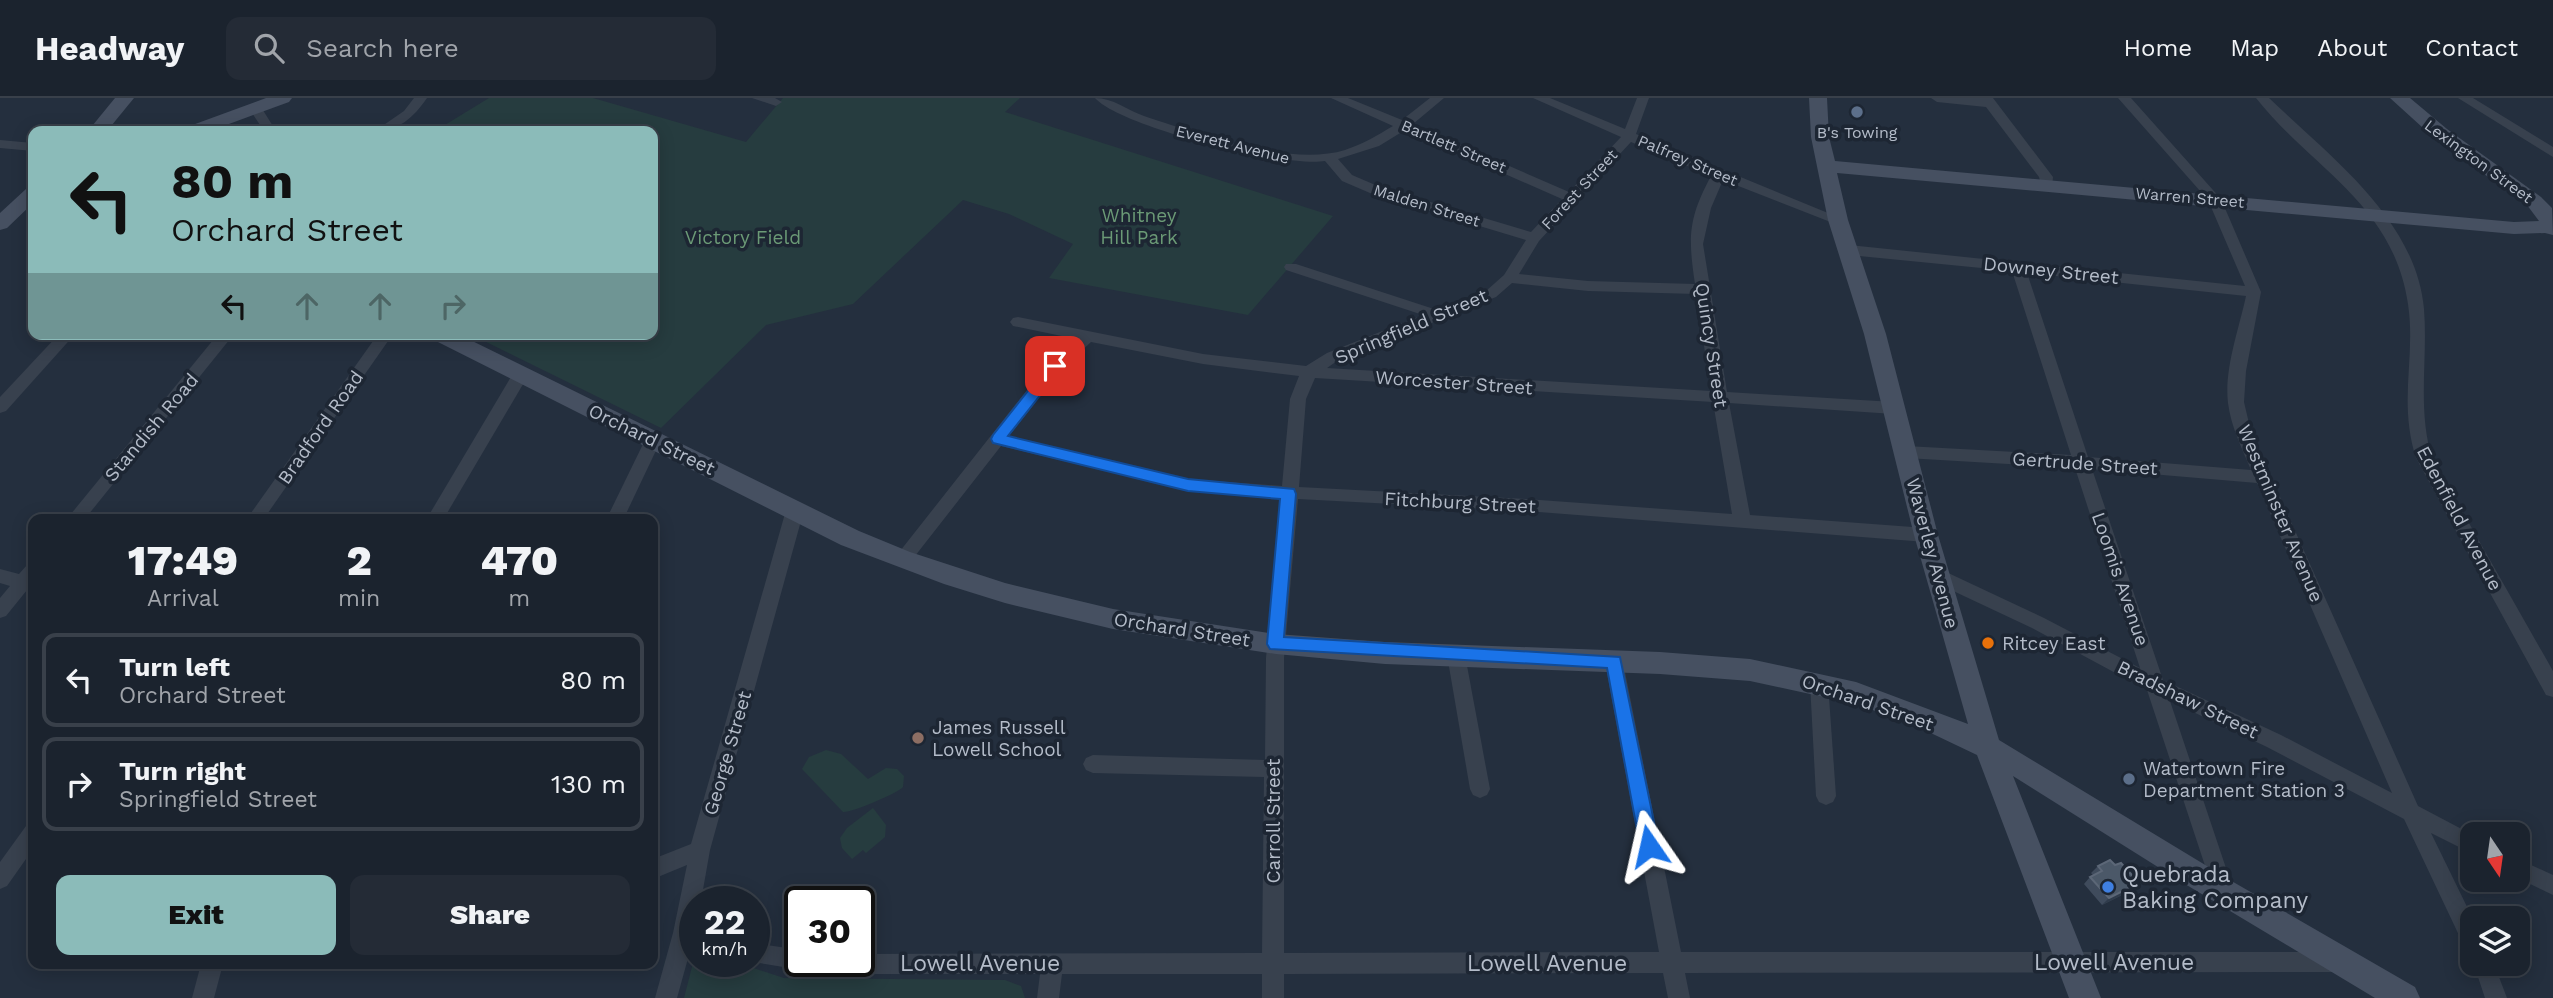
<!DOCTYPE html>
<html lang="en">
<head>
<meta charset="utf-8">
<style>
	:root { --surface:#1b232e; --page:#242b36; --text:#f1f3f6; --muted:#a0a4aa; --line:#39404a; --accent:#8bbbb9 }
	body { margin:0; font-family:"Work Sans",sans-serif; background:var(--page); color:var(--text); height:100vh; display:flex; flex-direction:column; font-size:26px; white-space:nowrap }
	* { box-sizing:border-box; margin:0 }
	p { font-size:23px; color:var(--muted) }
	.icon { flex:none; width:38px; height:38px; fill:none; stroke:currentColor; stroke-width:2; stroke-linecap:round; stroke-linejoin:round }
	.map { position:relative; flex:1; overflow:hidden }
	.panel { position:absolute; left:28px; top:416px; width:630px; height:455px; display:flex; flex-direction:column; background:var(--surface); border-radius:14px; box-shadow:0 4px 18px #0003,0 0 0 2px var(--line) }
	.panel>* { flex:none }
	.guide { position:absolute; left:28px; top:28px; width:630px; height:214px; border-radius:14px; box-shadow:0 4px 18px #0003,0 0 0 2px var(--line); background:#8bbbb9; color:#111; overflow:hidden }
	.needle { width:46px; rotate:167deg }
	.controls { position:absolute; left:2460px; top:724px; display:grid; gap:14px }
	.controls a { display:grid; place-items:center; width:70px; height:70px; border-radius:14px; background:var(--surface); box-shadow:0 4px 18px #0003,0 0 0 2px var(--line); font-size:35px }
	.speed { position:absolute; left:679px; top:788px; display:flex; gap:14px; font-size:35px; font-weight:700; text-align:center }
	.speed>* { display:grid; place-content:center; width:91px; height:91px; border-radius:50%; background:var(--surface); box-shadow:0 4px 18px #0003,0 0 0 2px var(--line); line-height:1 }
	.speed small { font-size:18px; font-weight:400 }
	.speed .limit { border:4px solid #111; border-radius:10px; background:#fff; color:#111 }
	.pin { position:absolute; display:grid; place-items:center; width:60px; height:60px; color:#fff; margin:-30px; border-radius:14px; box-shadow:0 4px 10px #0006 }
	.me { position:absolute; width:77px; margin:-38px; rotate:349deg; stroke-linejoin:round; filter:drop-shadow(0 0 5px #0008) }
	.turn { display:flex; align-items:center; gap:24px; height:147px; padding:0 28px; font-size:32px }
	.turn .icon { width:91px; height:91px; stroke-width:2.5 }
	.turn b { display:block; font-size:49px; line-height:60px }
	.lanes { display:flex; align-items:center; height:66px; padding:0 28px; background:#0003; justify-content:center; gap:35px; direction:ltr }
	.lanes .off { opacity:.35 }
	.eta { display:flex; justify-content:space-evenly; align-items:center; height:119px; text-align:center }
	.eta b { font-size:42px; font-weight:800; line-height:49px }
	.button { display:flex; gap:14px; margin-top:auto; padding:14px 28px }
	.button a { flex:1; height:80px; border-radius:14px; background:var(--accent); color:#111; font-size:28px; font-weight:800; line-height:80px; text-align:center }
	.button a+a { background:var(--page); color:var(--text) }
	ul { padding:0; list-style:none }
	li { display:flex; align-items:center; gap:21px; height:94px; margin:0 14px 10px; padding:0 14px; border:4px solid var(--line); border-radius:14px }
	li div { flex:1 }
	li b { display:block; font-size:26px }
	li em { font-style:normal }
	header { display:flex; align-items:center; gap:42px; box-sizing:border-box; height:98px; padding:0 35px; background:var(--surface); border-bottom:2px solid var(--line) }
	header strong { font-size:33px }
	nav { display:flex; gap:38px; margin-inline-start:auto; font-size:24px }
	.search { width:490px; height:63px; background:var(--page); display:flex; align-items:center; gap:18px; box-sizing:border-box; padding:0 24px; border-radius:14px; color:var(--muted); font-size:26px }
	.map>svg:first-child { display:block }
	.green { fill:#263c3f }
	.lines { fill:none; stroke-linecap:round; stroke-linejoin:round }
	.street { fill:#38414e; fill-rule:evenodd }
	.secondary { fill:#465061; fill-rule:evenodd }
	.wall { fill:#3f4b5c }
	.shaded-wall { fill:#2f3b4b }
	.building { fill:#4b5868; stroke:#5c6777; stroke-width:2 }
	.route { fill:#1a73e8; stroke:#114b97; stroke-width:2 }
	.service-dot { fill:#5c6f8a; stroke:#1d2633; stroke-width:2.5 }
	.food-dot { fill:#e8710a; stroke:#1d2633; stroke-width:2.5 }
	.education-dot { fill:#8d6e63; stroke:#1d2633; stroke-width:2.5 }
	.shop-dot { fill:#3f7fe0; stroke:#1d2633; stroke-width:2.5 }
	.labels { text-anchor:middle; stroke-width:7; stroke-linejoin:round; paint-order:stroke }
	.far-poi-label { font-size:16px; fill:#b4bcc9; stroke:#1d2633 }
	.far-street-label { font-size:16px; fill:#b4bcc9; stroke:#1d2633 }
	.park-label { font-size:19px; fill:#6b9a76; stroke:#1d2633 }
	.street-label { font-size:19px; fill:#b4bcc9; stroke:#1d2633 }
	.poi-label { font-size:19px; fill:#b4bcc9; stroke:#1d2633; text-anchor:start }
	.near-poi-label { font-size:23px; fill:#b4bcc9; stroke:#1d2633; text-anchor:start }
	.near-street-label { font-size:23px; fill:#b4bcc9; stroke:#1d2633 }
</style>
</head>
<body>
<header>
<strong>Headway</strong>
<div class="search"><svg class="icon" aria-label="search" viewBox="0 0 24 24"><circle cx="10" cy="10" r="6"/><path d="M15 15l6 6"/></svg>Search here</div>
<nav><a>Home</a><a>Map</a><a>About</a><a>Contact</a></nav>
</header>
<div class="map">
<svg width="2553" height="900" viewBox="0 0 2553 900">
	<rect width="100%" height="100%" fill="#242f3e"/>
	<!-- green -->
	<g class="green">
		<polygon points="489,0 593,0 746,44 783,0 1020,0 1005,14 1333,118 1248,217 1049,180 1073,146 1009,116 963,102 853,206 766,227 661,330 470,236 653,236 653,33 435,33"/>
		<path d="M 826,652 L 841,656 L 868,681 L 886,670 L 897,671 L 904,678 L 903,689 C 898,695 851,715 843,714 L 802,671 L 809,659 Z"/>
		<polygon points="873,710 886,727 885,739 866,755 863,752 852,761 842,750 840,740 847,730"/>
		<polygon points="695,857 695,863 732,863 784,880 1005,882 1021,888 1025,900 684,900"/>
	</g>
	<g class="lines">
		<!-- street -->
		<g class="street">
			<path d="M 414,0 L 427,0 C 414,19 399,33 375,33 L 404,13 Z"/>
			<polygon points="752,0 775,0 782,4 776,8"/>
			<path d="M 1095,0 C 1113,0 1127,12 1144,18 C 1198,36 1290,69 1345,52 C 1363,46 1378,37 1393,28 L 1331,0 L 1348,0 L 1402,22 L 1430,0 L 1444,0 L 1413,26 L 1569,94 L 1621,39 L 1533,0 L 1550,0 L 1625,31 L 1637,0 L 1649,0 L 1636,36 L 1845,122 L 1838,126 L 1833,125 L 1723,82 L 1711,110 L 1703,146 L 1727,294 L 1894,304 L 1902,310 L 1894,316 L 1729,305 L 1750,417 L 1926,430 L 1932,432 L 1935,437 L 1932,442 L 1926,444 L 1526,413 L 1298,401 L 1284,560 L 1284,855 L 1659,854 L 1605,564 L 1607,559 L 1614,556 L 1621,559 L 1623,564 L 1681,854 L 2338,854 L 2346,857 L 2349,864 L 2346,871 L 2338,874 L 1685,875 L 1690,900 L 1668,900 L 1663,875 L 1284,876 L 1284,900 L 1262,900 L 1262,876 L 1062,876 L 1059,900 L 1037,900 L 1040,876 L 826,876 L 747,863 L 754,863 L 754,845 L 800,852 L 800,863 L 859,863 L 859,856 L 1262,855 L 1264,679 L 1093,675 L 1086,672 L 1083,666 L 1086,660 L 1093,657 L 1265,662 L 1266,560 L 1281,400 L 1188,393 L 1001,348 L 908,467 L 896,467 L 893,462 L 1049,264 L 1076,241 L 1013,228 L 1010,224 L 1013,220 L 1018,219 L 1203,256 L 1306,268 L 1327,255 L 1423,217 L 1286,172 L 1284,169 L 1286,166 L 1296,166 L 1437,212 L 1486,193 L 1504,177 L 1526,142 L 1370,95 L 1342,83 L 1325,63 C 1285,70 1121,29 1095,0 ZM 1405,32 L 1562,101 L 1531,134 L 1380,89 L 1352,77 L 1338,61 L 1379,48 ZM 1631,44 L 1711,78 C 1688,121 1688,139 1695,186 L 1588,183 L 1519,176 L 1539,143 ZM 1512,185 L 1588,193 L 1696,196 L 1711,293 L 1327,270 L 1337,263 L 1496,199 ZM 1091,244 L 1203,266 L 1299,278 L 1290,301 L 1282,388 L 1188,381 L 1009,338 L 1061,272 ZM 1315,280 L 1713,304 L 1732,416 L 1526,401 L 1299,389 L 1306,301 Z"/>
			<polygon points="1931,0 1993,0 2053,79 2052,90 2042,90 2039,79 1986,9 1937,4"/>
			<path d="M 2118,0 L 2131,0 L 2221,101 L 2261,194 L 2246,273 L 2244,304 L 2251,334 L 2418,708 L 2473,737 L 2473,756 L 2431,735 L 2473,821 L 2473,853 L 2465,850 L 2404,721 L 2267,649 L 2170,603 L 2234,794 L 2230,801 L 2223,804 L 2216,801 L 2147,592 L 2032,530 L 1932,483 L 1929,478 L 1932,473 L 1944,473 L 2044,520 L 2140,570 L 2075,370 L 1906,360 L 1898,354 L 1906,348 L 2071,357 L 2012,173 L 1849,157 L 1842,152 L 1849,147 L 2245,188 L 2208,102 ZM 2027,175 L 2246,198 C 2239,231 2224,271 2228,305 C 2231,329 2242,350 2251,372 L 2088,359 ZM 2092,371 L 2257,385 L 2392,695 L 2281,637 L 2163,582 Z"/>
			<path d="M 2256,0 L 2269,0 C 2329,58 2416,121 2424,211 C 2428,262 2417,310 2432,360 L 2553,573 L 2553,599 L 2546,597 L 2416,360 C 2398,303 2416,260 2408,206 C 2393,105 2312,71 2256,0 Z"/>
			<polygon points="2458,0 2473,0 2553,49 2553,59"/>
			<polygon points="256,8 261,9 276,33 264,33 250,12"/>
			<polygon points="0,42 33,45 33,53 0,50"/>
			<polygon points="59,236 75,236 6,313 0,315 0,299"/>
			<polygon points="218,236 234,236 84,422 66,422"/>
			<polygon points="378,236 393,236 263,422 246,422"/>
			<polygon points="521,271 529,276 443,422 426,422 515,272"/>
			<polygon points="653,336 661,342 623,422 606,422 645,342"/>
			<polygon points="795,406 801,407 804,412 710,752 701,803 695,803 695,835 677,900 655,900 673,835 687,767 653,781 653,761 691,746 786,412 789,407"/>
			<polygon points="33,465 33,494 27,492 6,518 0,520 0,500 10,488 0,485 0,471 19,476 27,467"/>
			<polygon points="1456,549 1463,552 1465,557 1490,691 1487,697 1480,700 1473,697 1470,691 1447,557 1449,552"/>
			<polygon points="1819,577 1826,579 1828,585 1836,698 1833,704 1826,707 1819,704 1816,698 1810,585 1812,579"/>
			<polygon points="33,725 33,751 7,788 0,791 0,764 26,728"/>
			<polygon points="2518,761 2553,777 2553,797 2518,780"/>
			<polygon points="2473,864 2494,866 2507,900 2485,900"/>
			<polygon points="201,866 223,866 214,900 192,900"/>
		</g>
		<!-- secondary -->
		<g class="secondary">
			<polygon points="115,0 134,0 107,33 88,33"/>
			<polygon points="266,0 292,0 289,4 210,33 185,33 187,29"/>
			<polygon points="1809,0 1827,0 1829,39 1835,63 2514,124 2539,123 2527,107 2433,39 2390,0 2410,0 2447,31 2541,99 2552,110 2553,137 2545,135 2514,136 1837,75 1848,122 1886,236 1938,437 1999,642 2235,785 2415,889 2420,900 2375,900 2185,786 2013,678 2101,900 2069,900 1977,657 1914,627 1856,606 1750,583 1660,576 1385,566 1276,556 1113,531 1005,505 944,486 841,447 432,241 429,236 458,236 859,433 910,454 1005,485 1113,511 1276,536 1385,544 1660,554 1750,561 1856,584 1968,626 1914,437 1864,236 1828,122 1811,39"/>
			<polygon points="33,89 33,105 7,130 0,132 0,115 26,91"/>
		</g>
	</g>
	<!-- wall -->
	<polygon class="wall" points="2115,767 2139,785 2132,792 2102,807 2084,786 2090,779 2093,777 2091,775 2098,768"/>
	<!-- shaded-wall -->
	<polygon class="shaded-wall" points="2139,785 2132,792 2102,807 2109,800"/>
	<!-- building -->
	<polygon class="building" points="2110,762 2115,767 2121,765 2139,785 2109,800 2090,779 2102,773 2098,768"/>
	<!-- route -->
	<polygon class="route" points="1055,263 1062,268 1060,272 1008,338 1188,381 1294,391 1296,396 1284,539 1620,559 1659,748 1656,754 1649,756 1643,754 1640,748 1607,570 1270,551 1267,546 1280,401 1188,393 993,345 991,341 993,337 1050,265"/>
	<!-- markers -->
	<g class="service-dot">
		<circle cx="1857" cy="14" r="7"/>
		<circle cx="2129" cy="681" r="7"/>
	</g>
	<circle class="food-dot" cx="1988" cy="545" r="7"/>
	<circle class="education-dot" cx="918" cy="640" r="7"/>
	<circle class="shop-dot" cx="2108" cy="789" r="7"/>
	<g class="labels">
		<!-- far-poi labels -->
		<g class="far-poi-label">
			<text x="1857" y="40">B's Towing</text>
		</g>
		<!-- far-street labels -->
		<g class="far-street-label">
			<text transform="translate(1233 46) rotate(14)" y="6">Everett Avenue</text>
			<text transform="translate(1454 48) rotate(23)" y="6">Bartlett Street</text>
			<text transform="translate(1688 62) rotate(23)" y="6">Palfrey Street</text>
			<text transform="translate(2479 63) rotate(36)" y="6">Lexington Street</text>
			<text transform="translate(1579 91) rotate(-47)" y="6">Forest Street</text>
			<text transform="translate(2190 99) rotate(5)" y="6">Warren Street</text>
			<text transform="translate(1427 107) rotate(17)" y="6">Malden Street</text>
		</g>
		<!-- park labels -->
		<g class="park-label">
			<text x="1139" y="124">Whitney<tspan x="1139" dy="22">Hill Park</tspan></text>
			<text x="743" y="146">Victory Field</text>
		</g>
		<!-- street labels -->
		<g class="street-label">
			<text transform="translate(2051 172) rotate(6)" y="7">Downey Street</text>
			<text transform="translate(1411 228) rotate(-23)" y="7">Springfield Street</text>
			<text transform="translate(1712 247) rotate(81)" y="7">Quincy Street</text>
			<text transform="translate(1454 284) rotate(4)" y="7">Worcester Street</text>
			<text transform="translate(151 329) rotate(-50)" y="7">Standish Road</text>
			<text transform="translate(320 329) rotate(-55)" y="7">Bradford Road</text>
			<text transform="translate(652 341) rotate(26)" y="7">Orchard Street</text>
			<text transform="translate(2085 365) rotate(4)" y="7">Gertrude Street</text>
			<text transform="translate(1460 404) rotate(3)" y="7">Fitchburg Street</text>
			<text transform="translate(2281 415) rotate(67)" y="7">Westminster Avenue</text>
			<text transform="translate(2460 420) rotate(62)" y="7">Edenfield Avenue</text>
			<text transform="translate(1933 455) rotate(75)" y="7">Waverley Avenue</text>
			<text transform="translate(2121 481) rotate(71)" y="7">Loomis Avenue</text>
			<text transform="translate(1182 531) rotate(9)" y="7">Orchard Street</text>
			<text transform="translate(2188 601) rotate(26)" y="7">Bradshaw Street</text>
			<text transform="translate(1868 604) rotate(19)" y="7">Orchard Street</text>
			<text transform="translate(727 655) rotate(-74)" y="7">George Street</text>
			<text transform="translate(1273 723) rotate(-90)" y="7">Carroll Street</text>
		</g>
		<!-- poi labels -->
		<g class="poi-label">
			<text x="2002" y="552">Ritcey East</text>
			<text x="932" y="636">James Russell<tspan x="932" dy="22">Lowell School</tspan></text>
			<text x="2143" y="677">Watertown Fire<tspan x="2143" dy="22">Department Station 3</tspan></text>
		</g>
		<!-- near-poi labels -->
		<g class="near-poi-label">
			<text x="2122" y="784">Quebrada<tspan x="2122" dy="26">Baking Company</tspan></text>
		</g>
		<!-- near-street labels -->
		<g class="near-street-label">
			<text x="2114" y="872">Lowell Avenue</text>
			<text x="980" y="873">Lowell Avenue</text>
			<text x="1547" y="873">Lowell Avenue</text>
		</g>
	</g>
</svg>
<div class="controls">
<a><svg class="needle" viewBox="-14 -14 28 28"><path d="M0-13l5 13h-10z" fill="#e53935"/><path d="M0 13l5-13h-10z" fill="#a0a4aa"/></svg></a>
<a><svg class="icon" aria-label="layers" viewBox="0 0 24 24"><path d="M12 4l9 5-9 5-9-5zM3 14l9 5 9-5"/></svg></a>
</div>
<div class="speed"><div>22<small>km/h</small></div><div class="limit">30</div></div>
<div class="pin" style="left:1055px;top:268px;background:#d93025"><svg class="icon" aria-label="arrive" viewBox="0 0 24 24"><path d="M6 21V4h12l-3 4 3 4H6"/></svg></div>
<svg class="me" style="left:1649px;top:748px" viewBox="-20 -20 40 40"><path d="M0-17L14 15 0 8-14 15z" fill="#1a73e8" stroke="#fff" stroke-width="4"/></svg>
<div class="guide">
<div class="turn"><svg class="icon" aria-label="left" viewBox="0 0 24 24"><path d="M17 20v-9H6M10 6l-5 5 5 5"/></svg><div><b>80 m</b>Orchard Street</div></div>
<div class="lanes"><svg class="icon" aria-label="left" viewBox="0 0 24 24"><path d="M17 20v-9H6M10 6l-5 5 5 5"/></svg><svg class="icon off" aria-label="ahead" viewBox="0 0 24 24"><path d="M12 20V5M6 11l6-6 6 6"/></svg><svg class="icon off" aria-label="ahead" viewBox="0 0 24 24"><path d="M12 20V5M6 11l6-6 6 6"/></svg><svg class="icon off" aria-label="right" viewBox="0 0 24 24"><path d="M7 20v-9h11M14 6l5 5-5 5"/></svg></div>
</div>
<section class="panel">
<div class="eta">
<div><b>17:49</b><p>Arrival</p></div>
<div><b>2</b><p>min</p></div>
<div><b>470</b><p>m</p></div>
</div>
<ul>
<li><svg class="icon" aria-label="left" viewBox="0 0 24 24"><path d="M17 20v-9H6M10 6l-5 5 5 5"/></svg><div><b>Turn left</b><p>Orchard Street</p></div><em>80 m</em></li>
<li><svg class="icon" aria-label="right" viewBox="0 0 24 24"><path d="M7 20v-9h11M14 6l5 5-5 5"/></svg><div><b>Turn right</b><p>Springfield Street</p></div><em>130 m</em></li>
</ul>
<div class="button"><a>Exit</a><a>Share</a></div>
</section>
</div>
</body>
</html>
